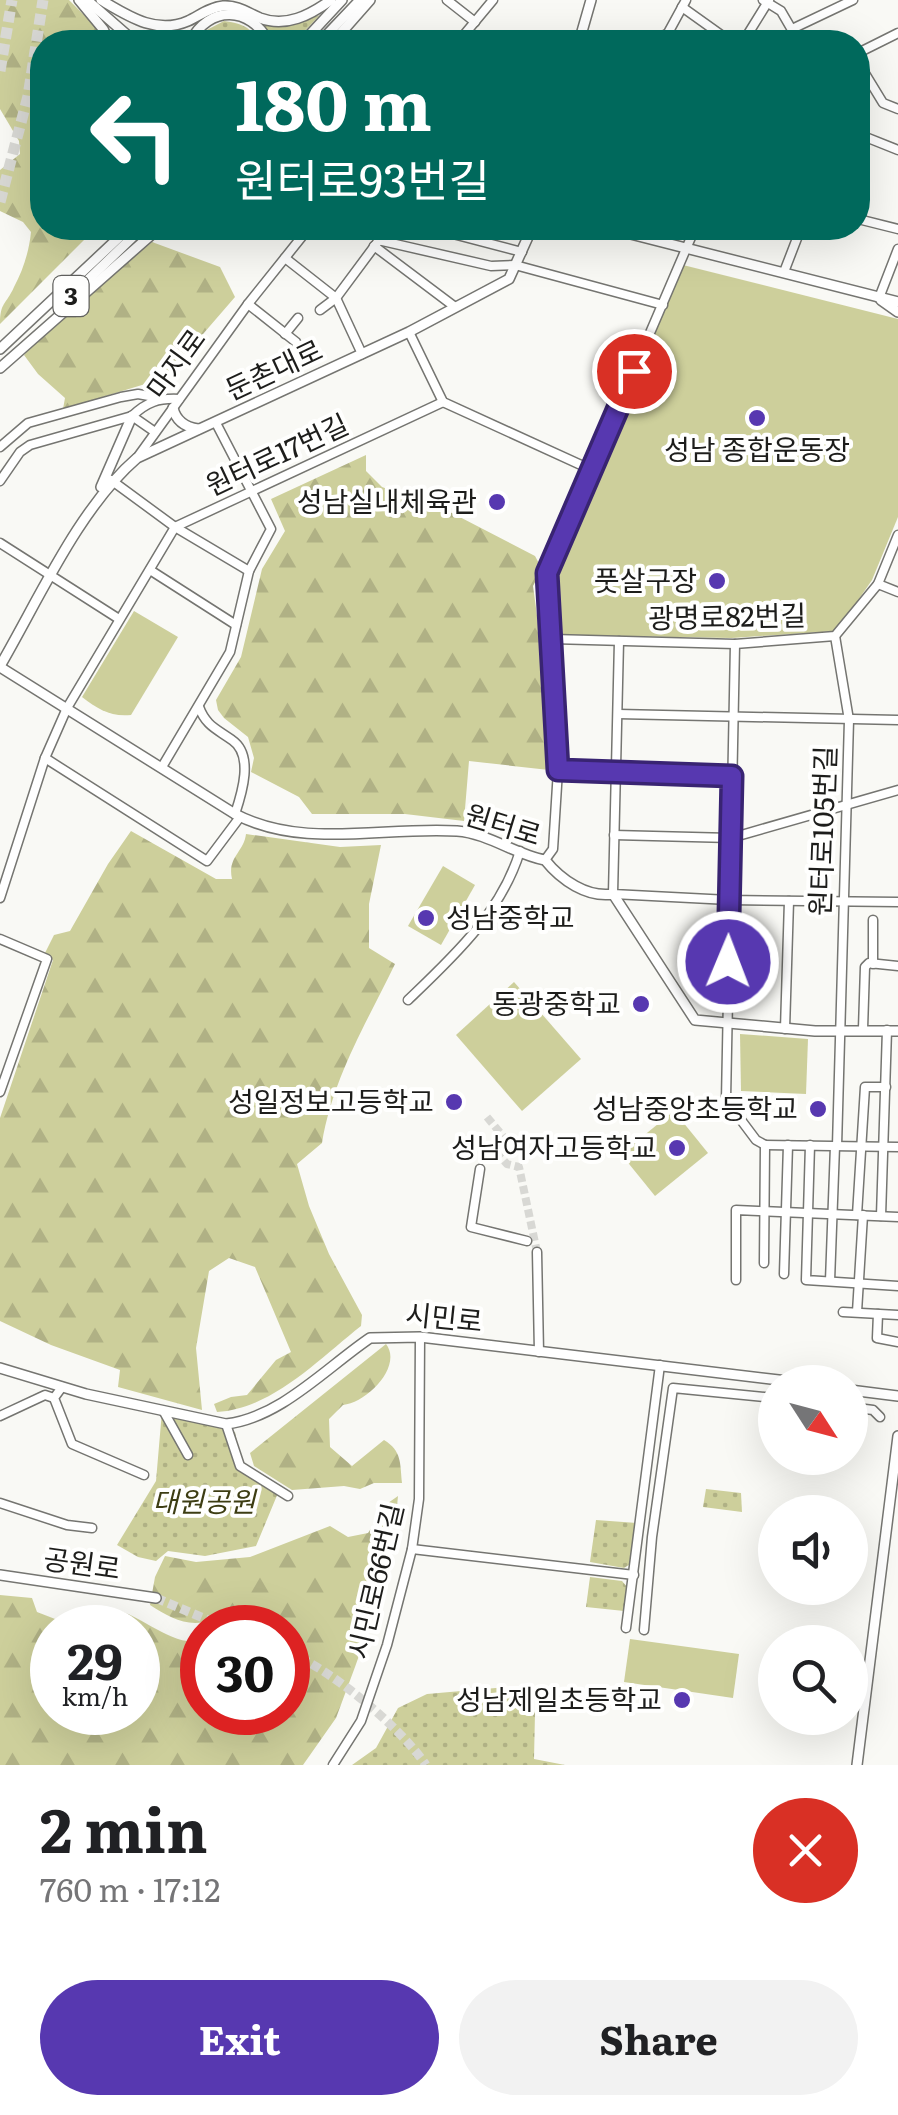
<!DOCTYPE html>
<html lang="en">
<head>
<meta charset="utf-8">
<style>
	:root { --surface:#fff; --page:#f2f2f2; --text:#202124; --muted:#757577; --accent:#5738b0 }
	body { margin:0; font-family:Literata,"Noto Sans KR",serif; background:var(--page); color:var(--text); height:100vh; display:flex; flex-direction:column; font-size:38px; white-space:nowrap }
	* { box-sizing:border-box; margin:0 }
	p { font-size:32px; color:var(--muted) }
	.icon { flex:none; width:55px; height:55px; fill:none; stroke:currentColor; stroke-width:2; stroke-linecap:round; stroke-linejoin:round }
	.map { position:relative; height:1765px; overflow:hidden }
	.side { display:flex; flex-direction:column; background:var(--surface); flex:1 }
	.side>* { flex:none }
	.top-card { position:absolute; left:30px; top:30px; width:840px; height:210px; border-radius:40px; box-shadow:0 10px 40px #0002; background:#00695c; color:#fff; overflow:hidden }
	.needle { width:65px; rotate:126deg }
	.fabs { position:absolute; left:758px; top:1365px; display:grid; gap:20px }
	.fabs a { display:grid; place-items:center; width:110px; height:110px; border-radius:50%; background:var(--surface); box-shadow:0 10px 40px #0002; font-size:50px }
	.speed { position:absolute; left:30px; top:1605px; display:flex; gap:20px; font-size:50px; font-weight:700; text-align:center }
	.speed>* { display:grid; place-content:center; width:130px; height:130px; border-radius:50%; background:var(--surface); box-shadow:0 10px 40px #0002; line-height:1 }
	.speed small { font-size:25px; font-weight:400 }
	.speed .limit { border:15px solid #d22; background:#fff; color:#111 }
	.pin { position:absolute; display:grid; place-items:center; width:85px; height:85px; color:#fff; margin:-42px; border:5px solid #fff; border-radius:50%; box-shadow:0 2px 10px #0007 }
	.me { position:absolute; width:110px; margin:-55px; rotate:1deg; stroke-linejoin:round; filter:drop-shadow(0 0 8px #0008) }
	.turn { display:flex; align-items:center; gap:35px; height:210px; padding:0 40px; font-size:45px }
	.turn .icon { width:130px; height:130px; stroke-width:2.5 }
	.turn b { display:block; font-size:70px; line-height:85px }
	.round { display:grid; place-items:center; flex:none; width:105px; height:105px; border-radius:52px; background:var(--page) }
	.headline { display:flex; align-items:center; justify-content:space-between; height:170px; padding:0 40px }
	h1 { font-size:60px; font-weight:700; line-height:75px }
	.cta { display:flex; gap:20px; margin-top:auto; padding:20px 40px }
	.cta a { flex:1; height:115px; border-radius:60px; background:var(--accent); color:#fff; font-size:40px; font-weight:700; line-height:115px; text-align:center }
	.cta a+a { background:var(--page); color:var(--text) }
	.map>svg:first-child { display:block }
	.green { fill:url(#green-dots) }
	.forest { fill:url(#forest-firs) }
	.pitch { fill:#cdcf9b }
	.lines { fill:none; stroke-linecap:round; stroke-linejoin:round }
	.minor-tunnel { stroke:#d8d8d4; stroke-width:8; stroke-dasharray:8 4; stroke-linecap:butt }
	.major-tunnel { stroke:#d8d8d4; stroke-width:9; stroke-dasharray:9 4.5; stroke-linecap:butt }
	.highway-tunnel { stroke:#d8d8d4; stroke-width:11; stroke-dasharray:11 5.5; stroke-linecap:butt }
	.minor-casing { stroke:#757571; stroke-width:11 }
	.major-casing { stroke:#757571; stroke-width:12 }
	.minor { stroke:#fff; stroke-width:8 }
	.major { stroke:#fff; stroke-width:9 }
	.route-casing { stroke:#392472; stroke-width:25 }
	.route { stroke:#5738b0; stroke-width:18 }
	.poi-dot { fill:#5738b0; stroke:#fffffe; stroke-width:4 }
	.labels { text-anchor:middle; stroke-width:8; stroke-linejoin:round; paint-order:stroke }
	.shield { fill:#fffffe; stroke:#61615f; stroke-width:2.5 }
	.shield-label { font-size:25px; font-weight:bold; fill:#1d1d1b }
	.street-label { font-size:28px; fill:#1d1d1b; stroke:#fffffe }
	.poi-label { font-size:28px; fill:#1d1d1b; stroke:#fffffe; text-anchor:end }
	.park-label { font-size:28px; font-style:italic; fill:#3d3d13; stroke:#fffffe }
</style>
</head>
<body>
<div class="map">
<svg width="898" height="1765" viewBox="0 0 898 1765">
	<defs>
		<pattern id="green-dots" width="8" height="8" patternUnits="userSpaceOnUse" patternTransform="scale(2.5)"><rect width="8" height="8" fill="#cdcf9b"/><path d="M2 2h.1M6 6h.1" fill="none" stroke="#b0b185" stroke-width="1.8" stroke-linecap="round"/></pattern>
		<pattern id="forest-firs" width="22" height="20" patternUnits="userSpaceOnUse" patternTransform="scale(2.5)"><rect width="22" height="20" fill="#cdcf9b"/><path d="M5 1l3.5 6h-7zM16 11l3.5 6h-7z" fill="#b0b185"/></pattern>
	</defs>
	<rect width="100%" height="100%" fill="#f9f9f5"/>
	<!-- green -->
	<g class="green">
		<polygon points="320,15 294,42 274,42 261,21 298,23"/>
		<path d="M 224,21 C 240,23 252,27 258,42 L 197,42 L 203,32 Z"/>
		<polygon points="162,1411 235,1432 242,1465 278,1493 256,1546 205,1556 168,1551 156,1561 138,1557 117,1545 156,1481"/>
		<polygon points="706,1489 741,1493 742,1512 703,1507"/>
		<polygon points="596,1520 637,1523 632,1563 624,1568 590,1562"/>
		<polygon points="590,1577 622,1581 628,1588 624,1611 586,1607"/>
		<polygon points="520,1686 535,1713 534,1759 565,1765 352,1765 376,1748 398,1708 427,1694"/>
	</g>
	<!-- forest -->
	<g class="forest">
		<path d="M 0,0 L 69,0 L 99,30 L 103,42 L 42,42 L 42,228 L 96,228 L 0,324 C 0,302 6,305 14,287 C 23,270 29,252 31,232 L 23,222 L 0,211 L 0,170 L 20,154 L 19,141 L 0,109 Z"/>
		<polygon points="152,242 220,267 235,297 165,378 63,409 65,398 38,374 24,355 42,334"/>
		<polygon points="366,455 366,471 382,487 452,513 535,556 542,569 533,586 548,697 549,770 469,761 464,821 405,814 312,814 299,797 251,772 254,758 248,737 224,718 218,710 216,700 241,657 262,569 285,531 271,499"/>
		<path d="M 131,831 L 216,879 L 232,879 C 227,857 244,852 246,834 L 340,847 L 381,845 L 369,904 L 369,948 L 395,964 C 366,1024 333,1077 322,1143 L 297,1164 L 309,1206 L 329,1254 L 362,1315 L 361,1326 C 319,1359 272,1409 217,1412 L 214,1404 L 231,1397 L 247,1395 L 276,1360 L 291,1352 L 255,1267 L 229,1258 L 209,1271 L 196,1348 L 202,1410 L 118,1387 L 120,1370 L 51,1345 L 0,1321 L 0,1118 L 53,960 L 45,953 L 54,935 L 70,931 L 108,864 Z"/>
		<path d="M 386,1344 C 403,1366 367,1403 343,1405 L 329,1419 L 330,1447 L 352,1466 L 384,1440 C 402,1451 400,1463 402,1483 L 374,1483 L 360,1489 L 344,1486 L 292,1490 L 254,1466 L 250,1453 Z"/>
		<path d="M 398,1496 L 396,1516 L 380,1558 L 370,1599 L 367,1633 L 355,1667 L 336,1718 L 303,1765 L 0,1765 L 0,1595 L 32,1598 L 37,1612 L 68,1624 L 68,1627 L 52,1628 L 52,1712 L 138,1712 L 138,1628 L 88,1627 L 88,1619 L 103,1622 L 108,1620 L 109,1608 C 141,1613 173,1649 202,1640 L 202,1712 L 288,1712 L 288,1628 L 243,1627 L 237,1608 C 228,1611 222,1615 214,1619 C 190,1629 170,1618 150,1605 L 155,1577 L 165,1556 L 196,1562 L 250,1557 L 330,1526 L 348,1537 L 368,1533 L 388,1503 Z"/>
	</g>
	<!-- pitch -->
	<g class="pitch">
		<polygon points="683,265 898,319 898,517 872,580 837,631 732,638 555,635 547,573"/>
		<path d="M 134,611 L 178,637 L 131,715 C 110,717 98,709 82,697 Z"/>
		<polygon points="443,866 475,885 441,945 408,926"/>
		<polygon points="514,982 581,1059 522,1111 456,1035"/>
		<polygon points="740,1034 808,1039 806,1094 741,1091"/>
		<polygon points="674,1111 708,1153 655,1196 621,1154"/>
		<polygon points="630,1639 739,1654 733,1698 624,1682"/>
	</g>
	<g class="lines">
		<!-- minor-tunnel -->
		<g class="minor-tunnel">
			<polyline points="487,1117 507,1141"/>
			<polyline points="496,1152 507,1164 519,1167 537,1252"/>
		</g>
		<!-- major-tunnel -->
		<g class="major-tunnel">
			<polyline points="156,1598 227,1628"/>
			<path d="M 288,1652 C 332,1670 399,1726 426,1765"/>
		</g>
		<!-- highway-tunnel -->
		<g class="highway-tunnel">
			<polyline points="0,71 12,0"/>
			<polyline points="0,202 28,96 43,0"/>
		</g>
		<defs>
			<g id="minor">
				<polyline points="447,0 475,22"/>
				<polyline points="763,0 781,11 799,42"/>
				<polyline points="682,7 731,42"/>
				<polyline points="792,29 853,0"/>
				<polyline points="458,42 493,0"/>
				<polyline points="653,42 668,33 686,0"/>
				<polyline points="743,42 769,0"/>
				<polyline points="858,53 898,33"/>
				<polyline points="858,62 883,103 898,109"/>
				<polyline points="858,134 898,150"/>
				<polyline points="858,219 898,229"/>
				<polyline points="430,228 522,252"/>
				<polyline points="378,240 491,266 515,265 663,305"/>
				<polyline points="374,246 455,307"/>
				<polyline points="285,258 336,298 362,354"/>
				<polyline points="784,272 801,228"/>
				<polyline points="879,298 898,249"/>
				<polyline points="248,304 296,342 303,356"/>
				<polyline points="320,310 336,298 388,228"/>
				<polyline points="409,332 443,402 592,470"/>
				<polyline points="285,334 298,318"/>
				<path d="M 132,416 C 147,402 158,398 179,399"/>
				<polyline points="0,447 28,423 121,397 138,394 160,398"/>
				<polyline points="137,458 248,304 308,229"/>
				<polyline points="111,480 175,527 249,571"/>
				<polyline points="0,481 20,452 30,445 132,416 155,432"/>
				<polyline points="0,543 119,619"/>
				<polyline points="150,570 236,625"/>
				<polyline points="878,584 898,592"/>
				<polyline points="835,636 849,720 837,1146"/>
				<polyline points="552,639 735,644 835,636 878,584 898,535"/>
				<polyline points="619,641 613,894 729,900 898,902"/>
				<polyline points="735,644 726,1100 756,1140 765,1145"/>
				<path d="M 199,707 C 206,726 217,729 232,740 C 254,755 242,793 235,814"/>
				<polyline points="618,714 898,720"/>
				<polyline points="45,758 207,861 240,817"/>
				<polyline points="162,767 230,652 249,571 271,529 216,423"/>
				<polyline points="558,770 732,776"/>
				<polyline points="614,835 731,838 898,790"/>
				<polyline points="545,860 553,849 558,770 547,573 695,228"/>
				<polyline points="0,898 45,758 67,708 175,527 443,402"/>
				<polyline points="873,920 873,964"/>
				<polyline points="0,939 47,959 0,1092"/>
				<path d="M 408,1000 C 453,957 501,913 520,851"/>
				<polyline points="785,1029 789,901"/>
				<polyline points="863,1029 865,967 869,963 898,966"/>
				<polyline points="765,1145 898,1147"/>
				<polyline points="810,1145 806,1280 898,1286"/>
				<polyline points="480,1169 471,1227 527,1241"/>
				<polyline points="857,1215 865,1087 886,1087"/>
				<polyline points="881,1216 887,1030"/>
				<polyline points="537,1252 539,1352"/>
				<polyline points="764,1263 765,1145"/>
				<polyline points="784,1274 788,1145"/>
				<polyline points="736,1280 736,1210 898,1217"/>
				<polyline points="830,1281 835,1146"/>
				<polyline points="843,1312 898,1315"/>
				<polyline points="857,1312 863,1215"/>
				<polyline points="878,1314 877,1338 898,1342"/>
				<polyline points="62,1387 54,1398 72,1444 144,1475"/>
				<polyline points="850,1407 873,1410 880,1417"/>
				<polyline points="164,1412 188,1455"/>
				<polyline points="0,1416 45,1395 54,1398"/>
				<polyline points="226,1424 240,1466 288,1496"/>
				<polyline points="0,1503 67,1525 92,1528"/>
				<polyline points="412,1549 634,1575"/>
				<polyline points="626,1628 660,1365"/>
				<polyline points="644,1630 652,1537 673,1388 775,1398"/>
				<polyline points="333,1765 361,1721 387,1645 412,1549 419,1499 420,1337"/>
			</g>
			<g id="major">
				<polyline points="79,0 103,29 109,42"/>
				<polyline points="87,0 135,42"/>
				<path d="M 101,0 C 128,16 156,35 188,21 C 199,16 210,7 223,6 C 237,5 248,13 260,18 C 286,28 310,15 331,0"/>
				<path d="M 190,42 C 209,5 250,6 269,42"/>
				<polyline points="303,42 342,0"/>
				<polyline points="320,42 360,0"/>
				<polyline points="333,42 370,0"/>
				<polyline points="579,42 591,0"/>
				<polyline points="607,228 898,302"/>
				<polyline points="305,232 309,228"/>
				<polyline points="67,300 142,228"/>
				<polyline points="881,300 898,312"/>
				<polyline points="0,349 129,228"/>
				<polyline points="0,368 159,228"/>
				<path d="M 173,408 C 176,421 185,427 198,429"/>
				<polyline points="101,487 132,416"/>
				<path d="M 0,666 C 39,599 79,508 137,458 L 409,332 L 509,279 L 532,228"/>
				<path d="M 0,667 L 235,814 C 304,850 383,826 457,831 C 488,833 516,855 545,860 C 561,880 587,898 613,894 L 695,1020 L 815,1031 L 898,1031"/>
				<path d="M 0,1368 L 86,1394 L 226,1424 C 280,1418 327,1367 370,1338 L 420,1337 L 796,1382"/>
				<polyline points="850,1390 898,1396"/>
				<polyline points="0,1575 156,1598"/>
				<polyline points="857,1765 898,1436"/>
			</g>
		</defs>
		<!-- minor casing -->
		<use href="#minor" class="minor-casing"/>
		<!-- major casing -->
		<use href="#major" class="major-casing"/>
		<!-- minor -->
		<use href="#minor" class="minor"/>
		<!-- major -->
		<use href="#major" class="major"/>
	</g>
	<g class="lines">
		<defs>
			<polyline id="route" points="634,371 547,573 558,770 732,776 728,962"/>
		</defs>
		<!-- route casing -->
		<use href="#route" class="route-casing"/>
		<!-- route -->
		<use href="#route" class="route"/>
	</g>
	<!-- markers -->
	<g class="poi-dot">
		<circle cx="757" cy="418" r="10"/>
		<circle cx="497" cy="502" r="10"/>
		<circle cx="717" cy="581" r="10"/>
		<circle cx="426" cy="918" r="10"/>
		<circle cx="641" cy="1004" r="10"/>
		<circle cx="454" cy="1102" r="10"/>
		<circle cx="818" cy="1109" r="10"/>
		<circle cx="677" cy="1148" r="10"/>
		<circle cx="682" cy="1700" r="10"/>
	</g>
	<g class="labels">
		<!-- shield labels -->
		<rect class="shield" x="53.5" y="276" width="35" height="40" rx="8"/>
		<g class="shield-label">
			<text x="71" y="305">3</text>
		</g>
		<!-- street labels -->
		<g class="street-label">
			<text transform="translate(176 364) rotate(-54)" y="10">마지로</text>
			<text transform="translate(274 370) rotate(-25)" y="10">둔촌대로</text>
			<text transform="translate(277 455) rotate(-25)" y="10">원터로17번길</text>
			<text transform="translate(727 617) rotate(-1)" y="10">광명로82번길</text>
			<text transform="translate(503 825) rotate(17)" y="10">원터로</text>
			<text transform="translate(823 831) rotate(-88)" y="10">원터로105번길</text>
			<text transform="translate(444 1318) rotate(6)" y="10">시민로</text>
			<text transform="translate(82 1564) rotate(8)" y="10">공원로</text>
			<text transform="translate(376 1581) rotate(-77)" y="10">시민로66번길</text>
		</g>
		<!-- poi labels -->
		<g class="poi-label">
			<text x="757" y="460" text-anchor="middle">성남 종합운동장</text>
			<text x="477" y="512">성남실내체육관</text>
			<text x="697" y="591">풋살구장</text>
			<text x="446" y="928" text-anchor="start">성남중학교</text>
			<text x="621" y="1014">동광중학교</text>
			<text x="434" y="1112">성일정보고등학교</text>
			<text x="798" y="1119">성남중앙초등학교</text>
			<text x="657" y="1158">성남여자고등학교</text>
			<text x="662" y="1710">성남제일초등학교</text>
		</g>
		<!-- park labels -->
		<g class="park-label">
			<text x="204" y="1512">대원공원</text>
		</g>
	</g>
</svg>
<div class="fabs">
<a><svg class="needle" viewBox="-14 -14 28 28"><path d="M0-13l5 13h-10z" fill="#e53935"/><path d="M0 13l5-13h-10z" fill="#757577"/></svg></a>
<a><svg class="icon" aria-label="sound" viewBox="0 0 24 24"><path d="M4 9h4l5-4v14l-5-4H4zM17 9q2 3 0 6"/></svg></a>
<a><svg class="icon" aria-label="search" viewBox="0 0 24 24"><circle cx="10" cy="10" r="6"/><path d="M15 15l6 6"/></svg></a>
</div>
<div class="speed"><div>29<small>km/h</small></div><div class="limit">30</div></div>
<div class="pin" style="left:634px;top:371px;background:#d93025"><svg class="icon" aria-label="arrive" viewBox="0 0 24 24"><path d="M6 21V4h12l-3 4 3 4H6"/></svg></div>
<svg class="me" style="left:728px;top:962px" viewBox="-20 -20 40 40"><circle r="17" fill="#5738b0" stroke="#fff" stroke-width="3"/><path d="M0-11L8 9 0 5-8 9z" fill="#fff"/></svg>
<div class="top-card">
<div class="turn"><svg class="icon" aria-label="left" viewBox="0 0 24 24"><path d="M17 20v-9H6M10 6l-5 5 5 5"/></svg><div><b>180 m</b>원터로93번길</div></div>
</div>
</div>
<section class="side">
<div class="headline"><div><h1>2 min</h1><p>760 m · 17:12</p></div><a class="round" style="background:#d93025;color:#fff"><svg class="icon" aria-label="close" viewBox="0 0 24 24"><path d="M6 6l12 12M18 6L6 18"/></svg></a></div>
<div class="cta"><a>Exit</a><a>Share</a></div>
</section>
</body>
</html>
